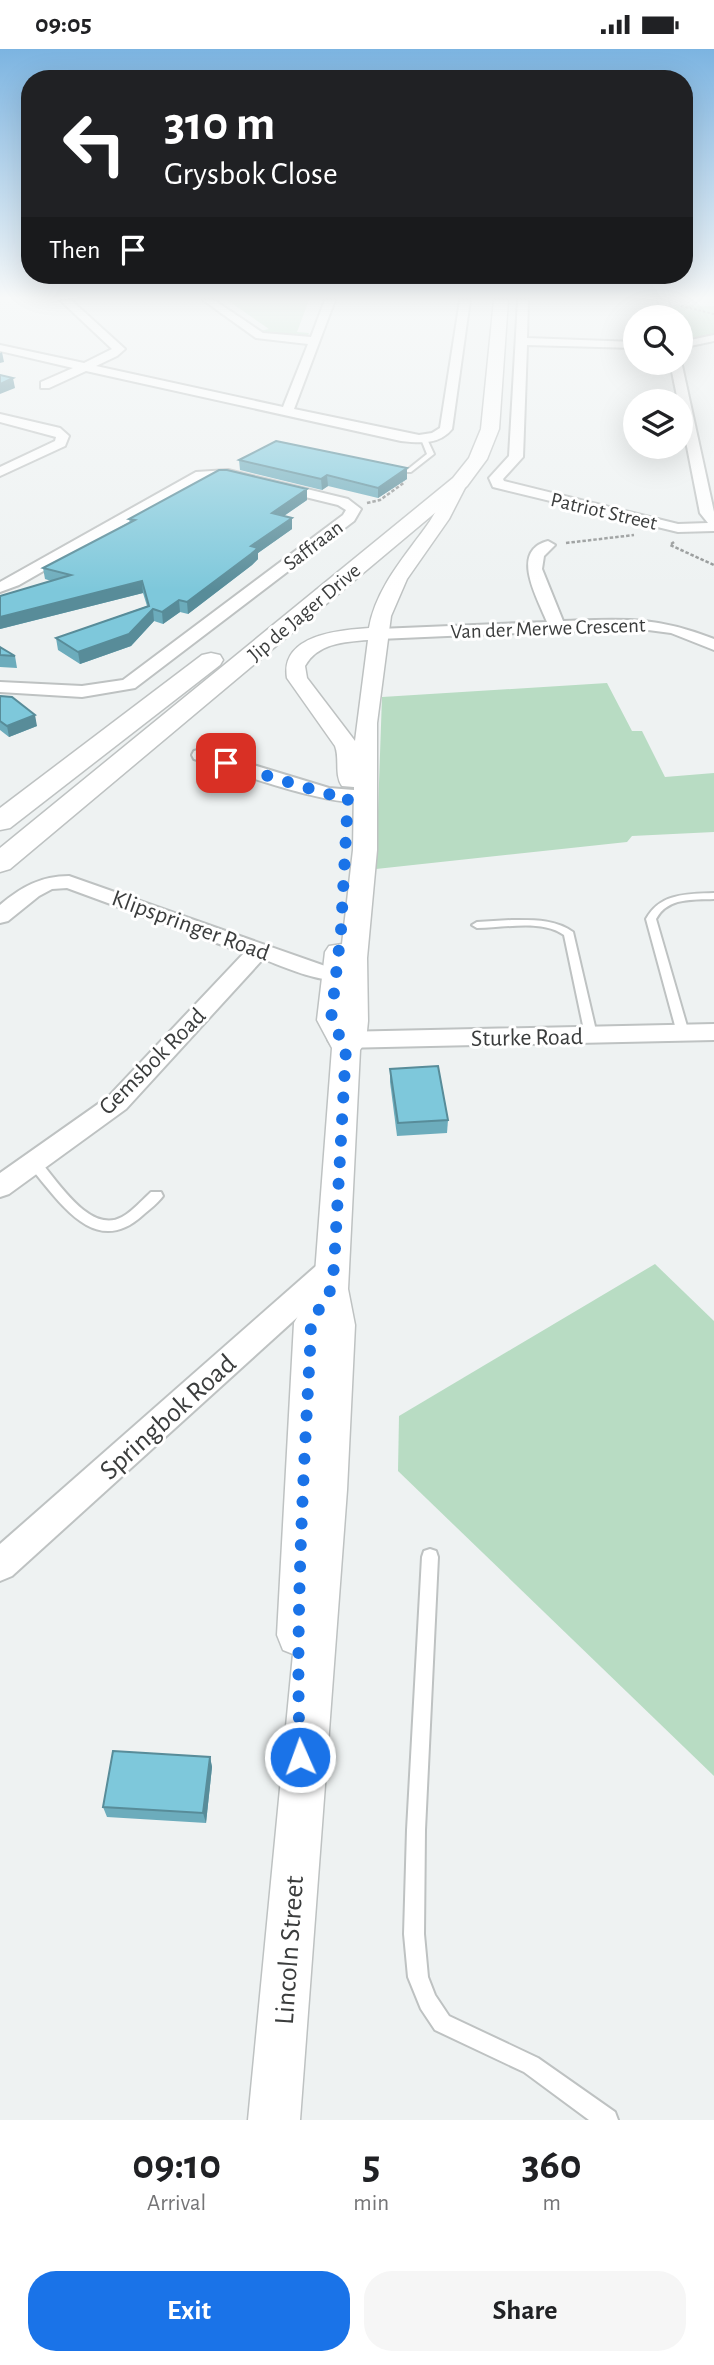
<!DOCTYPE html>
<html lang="en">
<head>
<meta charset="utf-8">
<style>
	:root { --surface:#fff; --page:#f6f6f6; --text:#202124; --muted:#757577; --accent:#1a73e8 }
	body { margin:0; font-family:"Alegreya Sans",sans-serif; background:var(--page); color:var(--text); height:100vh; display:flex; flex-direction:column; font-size:26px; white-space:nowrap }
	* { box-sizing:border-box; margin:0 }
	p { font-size:23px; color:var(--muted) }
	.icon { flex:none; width:38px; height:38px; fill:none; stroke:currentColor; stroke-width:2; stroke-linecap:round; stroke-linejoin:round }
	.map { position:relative; height:2071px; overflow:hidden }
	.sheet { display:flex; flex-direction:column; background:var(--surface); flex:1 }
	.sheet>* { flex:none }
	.banner { position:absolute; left:21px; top:21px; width:672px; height:214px; border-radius:28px; box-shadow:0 7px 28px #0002; background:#202124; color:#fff; overflow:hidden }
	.controls { position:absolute; left:623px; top:256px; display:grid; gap:14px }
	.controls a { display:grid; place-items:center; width:70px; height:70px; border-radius:50%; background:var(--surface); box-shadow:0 7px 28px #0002; font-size:35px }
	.pin { position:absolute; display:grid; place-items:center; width:60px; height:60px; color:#fff; margin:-30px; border-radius:14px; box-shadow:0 4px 10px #0006 }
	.me { position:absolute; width:77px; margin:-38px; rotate:358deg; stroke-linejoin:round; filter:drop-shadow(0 0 5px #0008) }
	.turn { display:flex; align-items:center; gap:24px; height:147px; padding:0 28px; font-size:32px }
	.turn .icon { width:91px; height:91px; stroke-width:2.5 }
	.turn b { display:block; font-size:49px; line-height:60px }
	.then { display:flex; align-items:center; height:66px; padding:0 28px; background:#0003; gap:14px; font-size:26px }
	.eta { display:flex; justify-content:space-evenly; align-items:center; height:119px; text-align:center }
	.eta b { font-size:42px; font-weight:600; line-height:49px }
	.button { display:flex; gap:14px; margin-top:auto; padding:14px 28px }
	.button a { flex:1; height:80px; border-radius:28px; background:var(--accent); color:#fff; font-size:28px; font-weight:600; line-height:80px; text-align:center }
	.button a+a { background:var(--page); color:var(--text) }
	.status { display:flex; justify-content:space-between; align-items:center; height:49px; padding:0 35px; background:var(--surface); direction:ltr }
	.status svg { height:19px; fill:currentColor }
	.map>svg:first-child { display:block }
	.green { fill:#b8dcc3 }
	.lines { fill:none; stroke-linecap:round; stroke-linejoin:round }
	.service-casing { stroke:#bec2c2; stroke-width:4 }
	.minor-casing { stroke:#bec2c2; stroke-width:4 }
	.tertiary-casing { stroke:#bec2c2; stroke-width:3 }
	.secondary-casing { stroke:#bec2c2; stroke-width:3 }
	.path-far1 { stroke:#909393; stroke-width:2; stroke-dasharray:2.5 2; stroke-linecap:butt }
	.path { stroke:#909393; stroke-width:2.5; stroke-dasharray:3.5 2; stroke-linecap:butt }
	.service { fill:#fff; fill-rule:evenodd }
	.minor { fill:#fff; fill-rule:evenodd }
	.tertiary { fill:#fff; fill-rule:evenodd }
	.secondary { fill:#fff; fill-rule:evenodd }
	.wall { fill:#6cacbc }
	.shaded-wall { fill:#588c99 }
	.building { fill:#7ec8db; stroke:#588c99; stroke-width:2 }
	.route { stroke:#1a73e8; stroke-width:12; stroke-dasharray:0 21.6 }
	.labels { text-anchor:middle; stroke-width:6; stroke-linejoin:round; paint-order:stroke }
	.far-street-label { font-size:21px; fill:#3b3d3d; stroke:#fff }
	.street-label { font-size:24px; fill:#3b3d3d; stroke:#fff }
	.near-street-label { font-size:28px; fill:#3b3d3d; stroke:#fff }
</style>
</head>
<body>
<div class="status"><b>09:05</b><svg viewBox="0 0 49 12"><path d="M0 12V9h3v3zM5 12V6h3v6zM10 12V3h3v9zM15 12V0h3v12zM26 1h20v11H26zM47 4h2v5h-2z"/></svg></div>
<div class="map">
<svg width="714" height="2071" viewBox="0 0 714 2071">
	<rect width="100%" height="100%" fill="#eef2f2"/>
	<!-- green -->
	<g class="green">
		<polygon points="227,251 309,251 297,283 309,284 307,289 266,286 260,282 269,280"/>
		<polygon points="669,256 714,257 714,288 681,291 681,268 672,268"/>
		<polygon points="607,634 632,682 642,682 665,728 714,724 714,783 632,787 627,793 376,820 382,648"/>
		<polygon points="655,1215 714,1272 714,1727 398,1422 399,1367"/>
	</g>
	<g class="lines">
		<defs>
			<g id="service">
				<polygon points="424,388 427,390 434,405 411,423 407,423 407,421 427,405 421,390"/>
				<path d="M 714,844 L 714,850 C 693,851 668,848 656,870 L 689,984 L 683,988 L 677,984 L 646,870 C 660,844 687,845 714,844 Z"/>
				<path d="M 512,871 C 533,871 555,870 573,883 L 597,986 L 595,989 L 587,989 L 585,986 L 564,886 C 542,870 503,879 477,879 L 472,876 L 477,873 Z"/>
				<path d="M 34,1109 L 39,1111 C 57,1131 90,1186 122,1168 C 133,1162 142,1151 151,1143 L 161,1143 L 163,1147 C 158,1154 150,1160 143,1166 C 94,1211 59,1151 29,1117 L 28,1114 L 29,1111 Z"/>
				<polygon points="430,1500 436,1502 438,1508 425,1781 424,1885 428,1928 435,1946 449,1967 538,2009 615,2063 618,2071 589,2071 524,2023 435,1981 421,1960 408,1928 404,1885 407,1781 422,1508 424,1502"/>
			</g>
			<g id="minor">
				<path d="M 60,251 L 71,251 L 125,300 L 117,307 L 96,317 L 283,358 L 308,295 L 256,289 L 203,251 L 214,251 L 263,284 L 311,288 L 325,251 L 335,251 L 294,360 L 419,386 L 432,384 L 440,379 L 460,251 L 470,251 L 452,380 C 439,396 420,394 401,392 L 86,322 L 49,339 L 41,339 L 41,333 L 73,319 L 0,302 L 0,296 L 84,314 L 112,300 Z"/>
				<polygon points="518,251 528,251 527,289 635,293 635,299 527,296 523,408 503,430 504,432 678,475 708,474 700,464 681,367 681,352 678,352 670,313 681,312 714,463 714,482 678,483 493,438 489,429 509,407"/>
				<polygon points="658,251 668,251 672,268 662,268"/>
				<polygon points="714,286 714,292 681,299 681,293"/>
				<polygon points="0,365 60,379 69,387 65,397 0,427 0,418 55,392 56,388 0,373"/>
				<polygon points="228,421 348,450 361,460 354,472 135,639 82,648 0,643 0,633 82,637 123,631 343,466 346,461 338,456 228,429 204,430 19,536 0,543 0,533 196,423"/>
				<path d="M 548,492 L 555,496 L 544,507 L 542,520 L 563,572 C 624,570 656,567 714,590 L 714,601 L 671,584 L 633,579 L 379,590 L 371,585 L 379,580 L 547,573 C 538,550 509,502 548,492 Z"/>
				<path d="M 201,700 L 329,739 L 366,742 L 376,748 C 359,770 222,718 194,710 L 192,706 L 194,702 Z"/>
				<path d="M 69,827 L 325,917 L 362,919 L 365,924 L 362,929 C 327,938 295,922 263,910 L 126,1060 L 9,1145 L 0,1148 L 0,1124 L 108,1048 L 244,904 L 67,839 L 52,840 L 39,847 L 8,872 L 0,874 L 0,856 C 21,838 41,827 69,827 Z"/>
				<polygon points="714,975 714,991 340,999 332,997 328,991 332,985 340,983"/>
				<polygon points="334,1207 344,1210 348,1218 344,1226 12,1527 0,1532 0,1495 324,1210"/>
			</g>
			<path id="tertiary" d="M 460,428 L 468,433 L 449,470 L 407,530 L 391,567 L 377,674 L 377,801 L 367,909 L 368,972 L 366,992 L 360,1001 L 348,1240 L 355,1276 L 347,1441 L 300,2071 L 248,2071 L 293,1605 L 283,1601 L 277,1586 L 294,1274 L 314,1238 L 332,999 L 317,971 L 325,903 L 329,897 L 342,895 L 353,801 L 354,738 L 342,737 C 334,726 340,709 335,697 L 287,629 C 280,586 339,581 369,579 C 376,538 407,505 430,472 C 439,458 445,443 454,429 ZM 368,591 L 355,692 L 307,629 L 305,617 C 318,594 344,593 368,591 Z"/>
			<g id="secondary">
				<polygon points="494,251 508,251 499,380 487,410 467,437 10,820 0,823 0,799 453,429 469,409 481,380"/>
				<polygon points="211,604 220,606 223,611 220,616 10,779 0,781 0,759 202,606"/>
			</g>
		</defs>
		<!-- service casing -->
		<use href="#service" class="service-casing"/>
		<!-- minor casing -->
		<use href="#minor" class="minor-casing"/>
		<!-- tertiary casing -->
		<use href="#tertiary" class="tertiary-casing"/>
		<!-- secondary casing -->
		<use href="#secondary" class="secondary-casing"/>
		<!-- path-far1 -->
		<polyline class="path-far1" points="681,257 714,265"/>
		<!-- path -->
		<g class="path">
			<polyline points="367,454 380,451 405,433"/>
			<polyline points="674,493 670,496 714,516"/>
			<polyline points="566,494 634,486"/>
		</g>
		<!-- service -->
		<use href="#service" class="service"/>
		<!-- minor -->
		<use href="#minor" class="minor"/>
		<!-- tertiary -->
		<use href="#tertiary" class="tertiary"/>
		<!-- secondary -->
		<use href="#secondary" class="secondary"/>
	</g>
	<!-- wall -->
	<g class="wall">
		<polygon points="239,411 407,419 407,430 378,449 328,437 322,441 240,421"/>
		<polygon points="307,451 284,467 292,469 292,480 258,504 258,510 252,516 188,565 180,563 163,575 154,572 131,597 80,615 58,601 56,589 147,557 143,544 0,580 0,547 51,532 45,530 43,519 130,474 129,470"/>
		<polygon points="0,598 15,607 17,619 0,618"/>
		<polygon points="0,647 37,677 9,688 0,681"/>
		<polygon points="390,1020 448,1071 447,1084 397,1087 390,1033"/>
		<polygon points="210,1708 212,1718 206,1774 107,1768 103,1758"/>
	</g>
	<!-- shaded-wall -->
	<g class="shaded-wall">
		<polygon points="2,303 4,313 0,314 0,304"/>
		<polygon points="13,329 15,339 0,345 0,335"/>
		<polygon points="407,419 407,430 378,449 378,439"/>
		<polygon points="327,426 328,437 322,441 321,430"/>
		<polygon points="307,440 307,451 272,475 272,464"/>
		<polygon points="292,469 292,480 258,504 258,510 252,516 188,565 187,553 251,497"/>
		<polygon points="142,532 143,544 0,580 0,568"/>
		<polygon points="179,551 180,563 163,575 162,563"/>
		<polygon points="153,560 154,572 131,597 80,615 78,603"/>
		<polygon points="35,666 37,677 9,688 7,677"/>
		<polygon points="210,1708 212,1718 206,1774 203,1764"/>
	</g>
	<!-- building -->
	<g class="building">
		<polygon points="0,326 13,329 0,335"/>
		<polygon points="276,392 407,419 378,439 327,426 321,430 239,411"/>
		<polygon points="219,421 227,421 307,440 272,464 292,469 251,497 258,499 251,505 187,553 179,551 162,563 153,560 129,585 78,603 56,589 149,557 142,532 0,568 0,547 71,526 43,519 135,471 129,470"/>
		<polygon points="0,598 15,607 0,606"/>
		<polygon points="0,647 12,648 35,666 7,677 0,672"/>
		<polygon points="438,1017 448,1071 398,1074 390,1020"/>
		<polygon points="113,1702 210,1708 203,1764 103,1758"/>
	</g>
	<!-- sky -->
	<linearGradient id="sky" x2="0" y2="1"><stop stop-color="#7cb4e1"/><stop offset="0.46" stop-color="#f7f9f9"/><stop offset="1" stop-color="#f7f9f9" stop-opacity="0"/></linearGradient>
	<rect width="714" height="541" fill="url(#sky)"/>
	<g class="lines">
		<!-- route -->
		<path class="route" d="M 226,714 L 327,745 L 348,748 L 341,881 L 331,971 L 346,999 L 334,1218 L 331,1240 L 311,1274 L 310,1301 C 303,1437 295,1572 300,1708"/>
	</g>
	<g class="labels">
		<!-- far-street labels -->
		<g class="far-street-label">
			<text transform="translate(604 462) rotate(13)" y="7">Patriot Street</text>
			<text transform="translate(313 496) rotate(-37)" y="7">Saffraan</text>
			<text transform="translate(304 563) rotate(-40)" y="7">Jip de Jager Drive</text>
			<text transform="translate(548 579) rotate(-2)" y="7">Van der Merwe Crescent</text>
		</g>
		<!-- street labels -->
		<g class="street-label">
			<text transform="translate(191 876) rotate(20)" y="8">Klipspringer Road</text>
			<text transform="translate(527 988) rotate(-1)" y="8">Sturke Road</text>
			<text transform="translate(152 1012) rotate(-45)" y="8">Gemsbok Road</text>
		</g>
		<!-- near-street labels -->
		<g class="near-street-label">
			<text transform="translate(167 1367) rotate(-42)" y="10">Springbok Road</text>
			<text transform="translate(288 1901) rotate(-86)" y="10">Lincoln Street</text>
		</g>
	</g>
</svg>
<div class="controls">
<a><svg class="icon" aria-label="search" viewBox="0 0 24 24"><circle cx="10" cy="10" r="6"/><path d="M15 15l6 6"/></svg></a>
<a><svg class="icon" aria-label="layers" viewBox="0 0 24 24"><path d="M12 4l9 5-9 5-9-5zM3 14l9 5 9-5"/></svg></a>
</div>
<div class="pin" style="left:226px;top:714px;background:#d93025"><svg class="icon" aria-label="arrive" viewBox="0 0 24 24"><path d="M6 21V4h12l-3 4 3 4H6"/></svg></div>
<svg class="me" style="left:300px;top:1708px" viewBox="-20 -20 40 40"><circle r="17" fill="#1a73e8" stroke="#fff" stroke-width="3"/><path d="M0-11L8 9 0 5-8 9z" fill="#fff"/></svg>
<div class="banner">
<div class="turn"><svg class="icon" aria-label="left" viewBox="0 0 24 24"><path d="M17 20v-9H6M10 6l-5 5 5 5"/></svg><div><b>310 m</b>Grysbok Close</div></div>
<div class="then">Then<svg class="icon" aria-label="arrive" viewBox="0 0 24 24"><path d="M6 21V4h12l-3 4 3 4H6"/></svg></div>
</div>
</div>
<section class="sheet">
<div class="eta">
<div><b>09:10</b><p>Arrival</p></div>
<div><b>5</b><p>min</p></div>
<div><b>360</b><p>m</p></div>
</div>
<div class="button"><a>Exit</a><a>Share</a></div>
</section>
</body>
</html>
